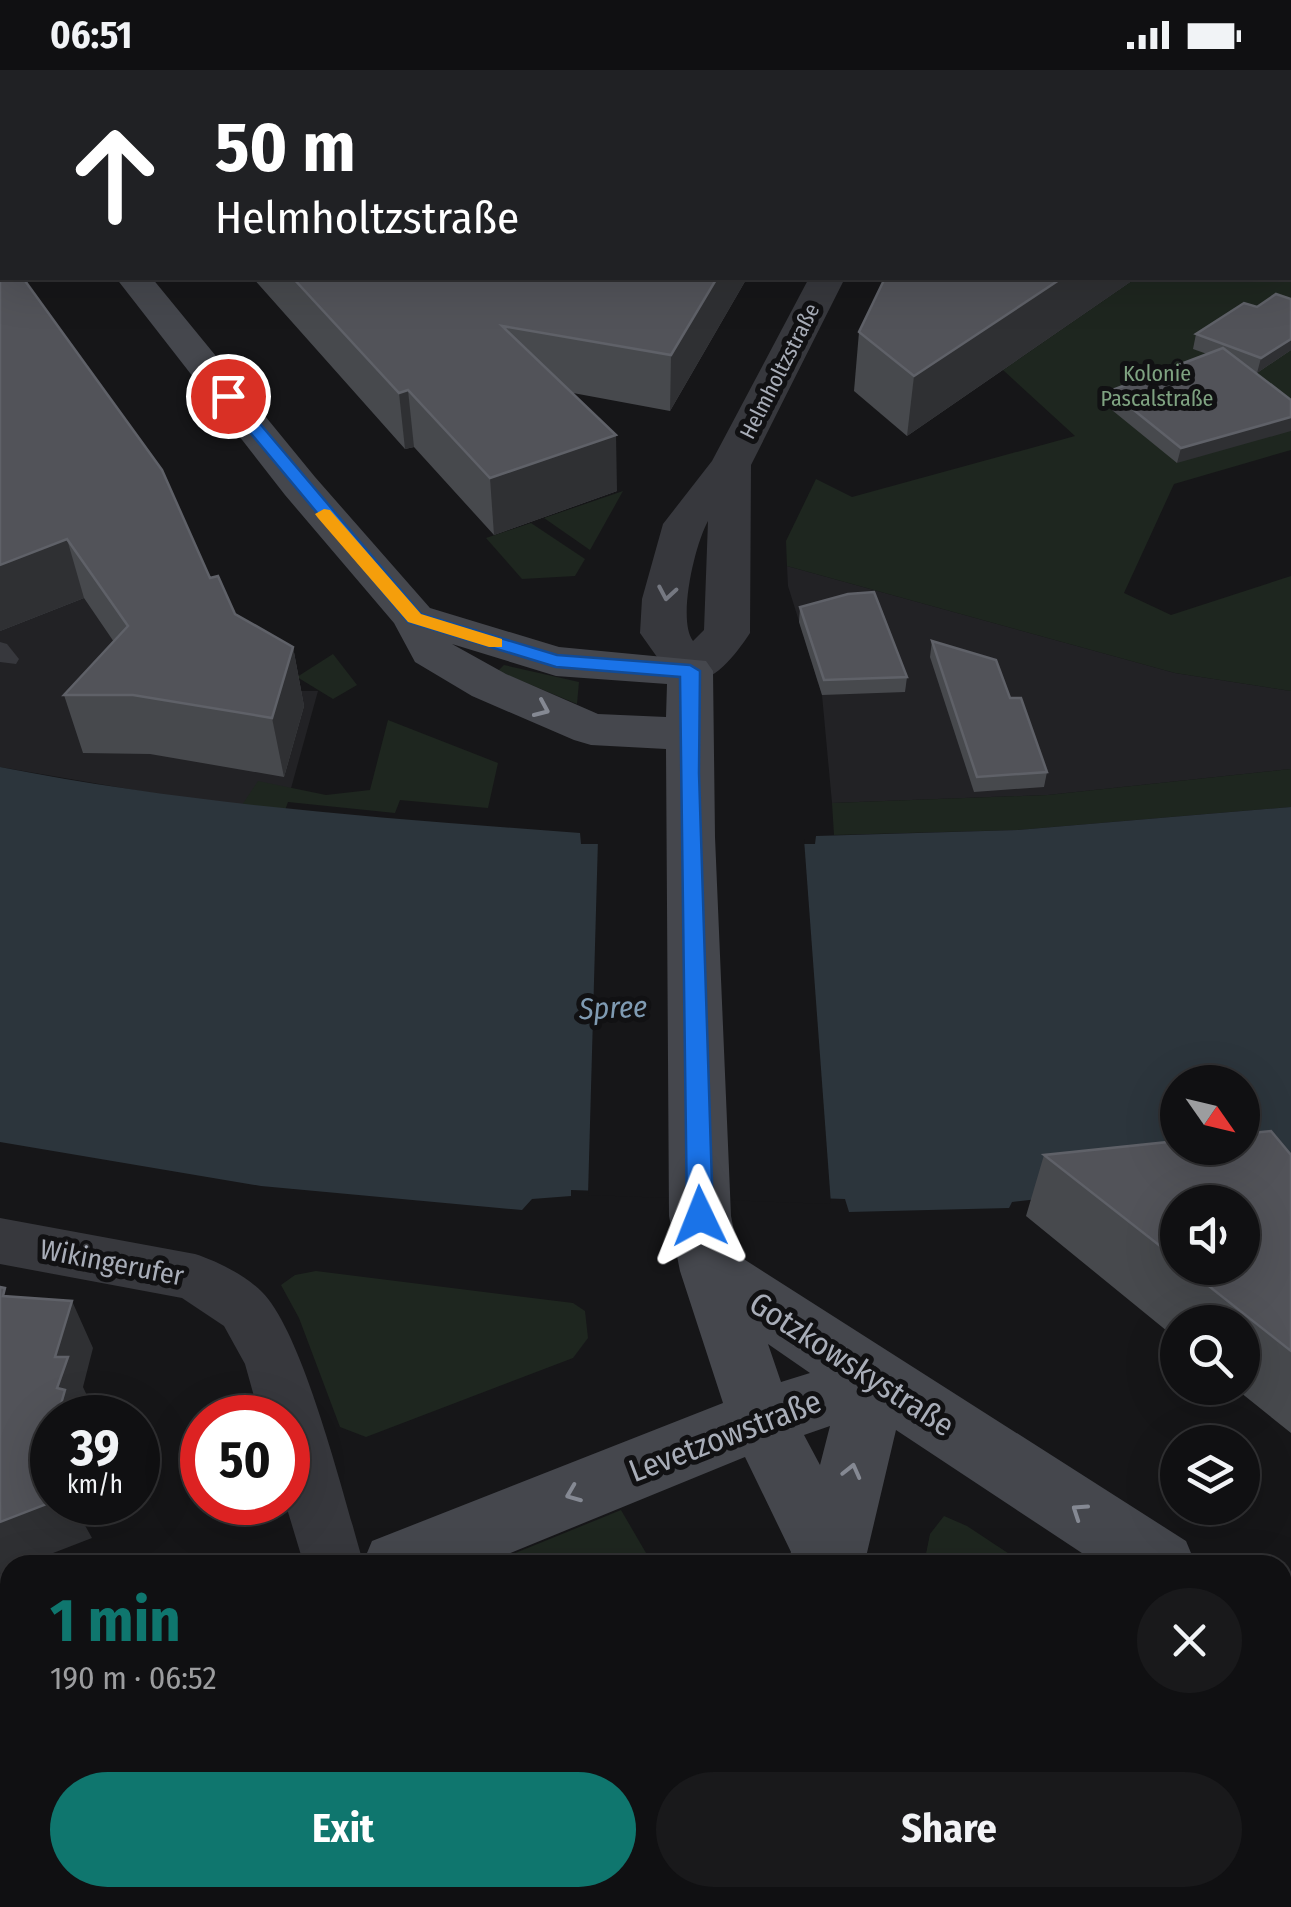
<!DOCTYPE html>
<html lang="en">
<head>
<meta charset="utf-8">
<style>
	:root { --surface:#101012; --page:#19191b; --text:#f1f3f6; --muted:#9c9d9f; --line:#303032; --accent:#0f766e }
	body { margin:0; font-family:"Fira Sans Condensed",sans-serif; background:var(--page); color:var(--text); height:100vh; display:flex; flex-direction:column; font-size:38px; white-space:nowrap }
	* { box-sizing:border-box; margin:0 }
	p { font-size:32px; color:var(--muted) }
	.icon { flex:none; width:55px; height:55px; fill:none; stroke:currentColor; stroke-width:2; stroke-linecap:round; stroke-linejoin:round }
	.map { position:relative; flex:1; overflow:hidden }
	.panel { position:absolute; left:0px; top:1485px; width:1292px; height:352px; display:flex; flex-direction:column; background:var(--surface); border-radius:30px 30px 0 0; box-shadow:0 10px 40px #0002,0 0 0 2px var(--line) }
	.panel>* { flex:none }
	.hud { position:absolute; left:0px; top:0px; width:1292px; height:210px; box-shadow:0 10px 40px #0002,0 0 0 2px var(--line); background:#202124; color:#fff; overflow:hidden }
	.needle { width:65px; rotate:124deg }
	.tools { position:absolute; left:1160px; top:995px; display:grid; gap:20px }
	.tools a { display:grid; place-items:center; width:100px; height:100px; border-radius:50%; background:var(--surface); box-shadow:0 10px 40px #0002,0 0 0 2px var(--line); font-size:50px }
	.speed { position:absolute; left:30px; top:1325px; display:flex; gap:20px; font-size:50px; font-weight:700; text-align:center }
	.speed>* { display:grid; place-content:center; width:130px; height:130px; border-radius:50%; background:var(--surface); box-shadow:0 10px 40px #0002,0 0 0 2px var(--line); line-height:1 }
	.speed small { font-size:25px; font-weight:400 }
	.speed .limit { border:15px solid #d22; background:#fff; color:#111 }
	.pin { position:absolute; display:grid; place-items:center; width:85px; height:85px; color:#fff; margin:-42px; border:5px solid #fff; border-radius:50%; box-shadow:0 2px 10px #0007 }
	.me { position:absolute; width:110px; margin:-55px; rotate:358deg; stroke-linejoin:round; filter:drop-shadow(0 0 8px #0008) }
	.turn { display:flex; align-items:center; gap:35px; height:210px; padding:0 50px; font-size:45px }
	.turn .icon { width:130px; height:130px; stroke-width:2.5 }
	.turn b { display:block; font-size:70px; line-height:85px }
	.round { display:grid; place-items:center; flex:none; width:105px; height:105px; border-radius:52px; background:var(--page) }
	.headline { display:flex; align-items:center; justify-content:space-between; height:170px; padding:0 50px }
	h1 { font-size:60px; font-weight:700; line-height:75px; color:var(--accent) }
	.action { display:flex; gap:20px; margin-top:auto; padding:20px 50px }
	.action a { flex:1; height:115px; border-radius:60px; background:var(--accent); color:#fff; font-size:40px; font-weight:700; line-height:115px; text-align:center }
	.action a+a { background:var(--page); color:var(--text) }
	.status { display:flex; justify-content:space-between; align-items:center; height:70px; padding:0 50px; background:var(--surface); direction:ltr }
	.status svg { height:28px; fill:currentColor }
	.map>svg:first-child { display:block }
	.built { fill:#222225 }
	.green { fill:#1e261f }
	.water { fill:#2c353c; fill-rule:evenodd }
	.pier { fill:#161618 }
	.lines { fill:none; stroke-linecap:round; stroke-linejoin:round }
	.service { fill:#37383d; fill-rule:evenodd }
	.minor { fill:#37383d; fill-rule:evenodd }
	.tertiary { fill:#37383d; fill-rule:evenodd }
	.secondary { fill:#45474d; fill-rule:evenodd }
	.wall { fill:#47494d; fill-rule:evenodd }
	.shaded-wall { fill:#2f3033 }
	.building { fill:#525359; stroke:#5f6168; stroke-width:2.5 }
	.oneway { stroke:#757881 }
	.oneway2 { stroke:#858993 }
	.route { fill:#1a73e8; stroke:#114b97; stroke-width:2.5 }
	.slow { fill:#f59e0b }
	.labels { text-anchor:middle; stroke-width:10; stroke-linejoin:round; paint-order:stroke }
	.far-street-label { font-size:22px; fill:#a8adb8; stroke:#111113 }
	.far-park-label { font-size:22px; fill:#7fa381; stroke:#111113 }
	.street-label { font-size:28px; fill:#a8adb8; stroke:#111113 }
	.water-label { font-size:30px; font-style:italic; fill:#7f9bb3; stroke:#111113 }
	.near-street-label { font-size:32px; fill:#a8adb8; stroke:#111113 }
</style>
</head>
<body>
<div class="status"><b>06:51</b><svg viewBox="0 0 49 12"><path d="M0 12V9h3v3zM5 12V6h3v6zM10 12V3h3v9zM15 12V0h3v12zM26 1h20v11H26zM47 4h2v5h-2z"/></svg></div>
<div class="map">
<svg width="1291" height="1837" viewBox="0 0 1291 1837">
	<rect width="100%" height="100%" fill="#161618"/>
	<!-- built -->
	<g class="built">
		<polygon points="0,208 289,621 318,621 285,740 175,727 0,697"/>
		<polygon points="787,496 1175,603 1291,621 1291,699 1048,725 832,733 822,625 788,516"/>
		<polygon points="482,1828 1035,1828 1048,1837 462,1837"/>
	</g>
	<!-- green -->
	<g class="green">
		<polygon points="1291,87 1291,380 1174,414 1124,523 1171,545 1291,506 1291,621 1175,603 787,496 786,471 816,409 852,427 1075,366 1003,300 1136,208 1290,208"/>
		<polygon points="623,421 590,480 544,448"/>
		<polygon points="531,453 585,489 575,506 522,509 486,468"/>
		<polygon points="333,584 357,615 333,629 297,607"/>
		<polygon points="504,595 579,612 577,634 498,601"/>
		<polygon points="388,650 498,693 488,738 400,730 395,743 288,732 285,740 242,735 258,711 326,725 370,720"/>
		<polygon points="1291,699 1291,737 1018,760 834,765 832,733 1048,725"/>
		<polygon points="316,1201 573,1233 585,1241 588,1268 573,1288 366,1367 340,1357 299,1248 281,1215 295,1205"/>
		<polygon points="621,1440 653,1495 486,1495"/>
		<polygon points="944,1446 967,1456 1026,1495 933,1495 926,1484 930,1464"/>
		<polygon points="10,1688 10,1806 0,1810 0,1692"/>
	</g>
	<!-- water -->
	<path class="water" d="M 0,697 C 192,735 385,748 580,763 L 581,774 L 815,774 L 816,766 L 1018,760 L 1291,737 L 1291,1101 L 1012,1132 L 1009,1138 L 849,1142 L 845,1129 L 571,1120 L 571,1126 L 532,1129 L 522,1140 L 261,1116 L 0,1072 ZM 1178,1012 L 1242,1012 L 1242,1078 L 1178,1078 Z"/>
	<!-- pier -->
	<polygon class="pier" points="598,769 804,769 831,1134 588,1125"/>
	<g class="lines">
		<!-- service -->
		<g class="service">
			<rect x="0" y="138" width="2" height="10"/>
			<polygon points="0,572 7,574 19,589 16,594 0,592"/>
		</g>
		<!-- minor -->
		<path class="minor" d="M 0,1148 L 195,1184 C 217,1191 245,1205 262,1222 C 304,1264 345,1432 364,1495 L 304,1495 L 285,1432 L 288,1348 L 260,1348 L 245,1294 L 224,1256 L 182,1228 L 0,1194 Z"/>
		<!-- tertiary -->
		<path class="tertiary" d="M 809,208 L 845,208 L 751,395 L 750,563 C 732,590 708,621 674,611 L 640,563 L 642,529 L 663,454 L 712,391 ZM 708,451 L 704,560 L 693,571 C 677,550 695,474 708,451 Z"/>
		<!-- secondary -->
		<g class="secondary">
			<rect x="0" y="33" width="2" height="21"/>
			<path d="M 116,208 L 152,208 L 315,407 L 430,538 L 559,577 L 706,591 L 713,601 L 715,767 L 731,1146 L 739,1186 L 1186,1471 L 1196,1495 L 1100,1495 L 896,1360 L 866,1487 L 869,1495 L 786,1495 L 791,1482 L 745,1387 L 481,1495 L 362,1495 L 372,1471 L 723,1333 L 680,1201 L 669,1146 L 666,679 L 591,675 L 574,670 L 472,626 L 415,592 L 394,553 L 285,425 ZM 452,574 L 556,606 L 667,614 L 666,647 L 598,644 L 506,604 ZM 768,1274 L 810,1303 L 781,1312 ZM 830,1356 L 820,1395 L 804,1365 Z"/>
			<polygon points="1282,1540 1291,1543 1291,1617 1282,1614"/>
			<polygon points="10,1612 10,1686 0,1690 0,1616"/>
			<polygon points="1282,1791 1291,1794 1291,1837 1241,1837 1237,1828 1282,1828"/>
			<polygon points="24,1828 122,1828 118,1837 20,1837"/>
		</g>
	</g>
	<!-- wall -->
	<g class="wall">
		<polygon points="985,0 1291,0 1291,62 1290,2 984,2"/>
		<polygon points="0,176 210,508 235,544 293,577 304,636 284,707 150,684 83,683 64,625 114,572 84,528 0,561"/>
		<polygon points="253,208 747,208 670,341 573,323 617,421 494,465 414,377 405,379"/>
		<polygon points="885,208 1136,208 907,366 854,321 859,262"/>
		<polygon points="1291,229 1291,280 1257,303 1253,302 1177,393 1107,336 1110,321 1207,284 1193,279 1196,264 1257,237"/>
		<polygon points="800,537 907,607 905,622 822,625 799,552"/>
		<polygon points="932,571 1010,628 1047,702 1044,717 974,722 930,587"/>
		<path d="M 1044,1085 L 1291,1085 L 1291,1363 L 1235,1318 L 1242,1318 L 1242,1252 L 1178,1252 L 1178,1270 L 1026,1146 ZM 1178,1132 L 1242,1198 L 1178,1198 Z"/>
	</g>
	<!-- shaded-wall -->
	<g class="shaded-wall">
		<polygon points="66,0 121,0 108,2 66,2"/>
		<polygon points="717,208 747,208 670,341 671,285"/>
		<polygon points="1062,208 1136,208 907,366 914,306"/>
		<polygon points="1291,269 1291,280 1257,303 1261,288"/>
		<polygon points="408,320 414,377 405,379 399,323"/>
		<polygon points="1291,347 1291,361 1177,393 1181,378"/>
		<polygon points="616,365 617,421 494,465 490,408"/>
		<polygon points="67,469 84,528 0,561 0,495"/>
		<polygon points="293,577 304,636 284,707 272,648"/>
		<polygon points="72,1231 93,1278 83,1317 90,1332 85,1348 57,1348 57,1318 55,1287"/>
		<polygon points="52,1362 52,1416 42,1397"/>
		<polygon points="52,1432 72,1432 92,1468 22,1495 10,1495 10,1500 0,1503 0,1452"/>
	</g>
	<!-- building -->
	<g class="building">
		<polygon points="149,0 807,0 827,2 145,2"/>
		<polygon points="985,0 1144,0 1144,2 984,2"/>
		<polygon points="1254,0 1291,0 1291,6 1290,2 1270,2"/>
		<polygon points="0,176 2,180 2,208 23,208 162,400 210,508 218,506 235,544 293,577 272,648 133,625 64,625 128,556 67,469 0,495"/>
		<polygon points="293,208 717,208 671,285 502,256 616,365 490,408 408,320 399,323"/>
		<polygon points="885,208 1062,208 914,306 859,262"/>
		<polygon points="1276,224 1291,229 1291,269 1261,288 1196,264 1244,233 1257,237"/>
		<polygon points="1223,278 1291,330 1291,347 1181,378 1110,321"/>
		<polygon points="874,522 907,607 824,610 800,537 848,524"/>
		<polygon points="932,571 996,590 1010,628 1021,628 1047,702 977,707"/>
		<polygon points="1271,1061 1291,1085 1291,1281 1186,1198 1242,1198 1242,1132 1178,1132 1178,1190 1044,1085 1178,1071 1178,1078 1242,1078 1242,1064"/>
		<polygon points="0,1217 5,1218 3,1226 72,1231 55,1287 68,1287 57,1318 65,1320 57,1348 52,1348 52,1362 42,1397 52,1409 52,1432 0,1452"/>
		<polygon points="926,1828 955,1828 960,1837 907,1837"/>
	</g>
	<!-- one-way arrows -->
	<defs><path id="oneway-chevron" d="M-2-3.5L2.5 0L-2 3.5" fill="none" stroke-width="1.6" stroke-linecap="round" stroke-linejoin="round" transform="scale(2.5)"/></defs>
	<use class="oneway" href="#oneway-chevron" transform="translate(667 523) rotate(100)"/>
	<g class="oneway2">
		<use href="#oneway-chevron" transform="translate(542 639) rotate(24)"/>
		<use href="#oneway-chevron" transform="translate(852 1401) rotate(-76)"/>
		<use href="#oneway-chevron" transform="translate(573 1424) rotate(158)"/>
		<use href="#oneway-chevron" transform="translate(1079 1441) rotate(-146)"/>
	</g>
	<!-- route -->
	<polygon class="route" points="228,322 234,323 421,544 557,585 690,595 700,601 699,703 713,1146 709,1153 700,1156 691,1153 687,1146 680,607 556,597 408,552 223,330 220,326"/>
	<!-- slow -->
	<polygon class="slow" points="324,439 330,440 421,544 502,569 502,577 489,577 408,552 318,448 315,444"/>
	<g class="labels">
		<!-- far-street labels -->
		<g class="far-street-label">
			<text transform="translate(779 301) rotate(-63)" y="8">Helmholtzstraße</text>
		</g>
		<!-- far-park labels -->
		<g class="far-park-label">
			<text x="1157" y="311">Kolonie<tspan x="1157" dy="25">Pascalstraße</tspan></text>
		</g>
		<!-- street labels -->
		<g class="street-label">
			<text transform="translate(112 1192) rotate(11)" y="10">Wikingerufer</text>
		</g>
		<!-- water labels -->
		<g class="water-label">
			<text transform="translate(613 938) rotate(-2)" y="10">Spree</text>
		</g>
		<!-- near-street labels -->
		<g class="near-street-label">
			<text transform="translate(852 1294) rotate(33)" y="11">Gotzkowskystraße</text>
			<text transform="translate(725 1366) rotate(-21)" y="11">Levetzowstraße</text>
		</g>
	</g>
</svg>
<div class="tools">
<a><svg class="needle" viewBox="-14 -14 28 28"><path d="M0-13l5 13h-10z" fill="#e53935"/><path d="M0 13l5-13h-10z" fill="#9c9d9f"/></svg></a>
<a><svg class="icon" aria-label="sound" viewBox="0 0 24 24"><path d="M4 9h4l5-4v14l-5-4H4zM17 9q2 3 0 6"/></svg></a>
<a><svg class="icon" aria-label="search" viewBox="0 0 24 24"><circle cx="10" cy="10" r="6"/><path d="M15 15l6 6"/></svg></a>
<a><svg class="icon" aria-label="layers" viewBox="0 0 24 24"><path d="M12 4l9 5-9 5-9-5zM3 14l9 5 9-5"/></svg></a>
</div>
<div class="speed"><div>39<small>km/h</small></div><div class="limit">50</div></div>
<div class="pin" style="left:228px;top:326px;background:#d93025"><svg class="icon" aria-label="arrive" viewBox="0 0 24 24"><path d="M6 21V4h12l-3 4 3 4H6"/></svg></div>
<svg class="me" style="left:700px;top:1146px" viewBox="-20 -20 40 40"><path d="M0-17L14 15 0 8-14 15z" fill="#1a73e8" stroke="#fff" stroke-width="4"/></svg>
<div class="hud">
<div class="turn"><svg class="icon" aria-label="ahead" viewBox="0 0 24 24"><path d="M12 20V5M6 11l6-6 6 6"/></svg><div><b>50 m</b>Helmholtzstraße</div></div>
</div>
<section class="panel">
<div class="headline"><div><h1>1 min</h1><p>190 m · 06:52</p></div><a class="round"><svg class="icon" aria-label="close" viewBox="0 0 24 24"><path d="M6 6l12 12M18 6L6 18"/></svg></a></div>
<div class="action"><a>Exit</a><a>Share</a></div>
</section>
</div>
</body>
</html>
